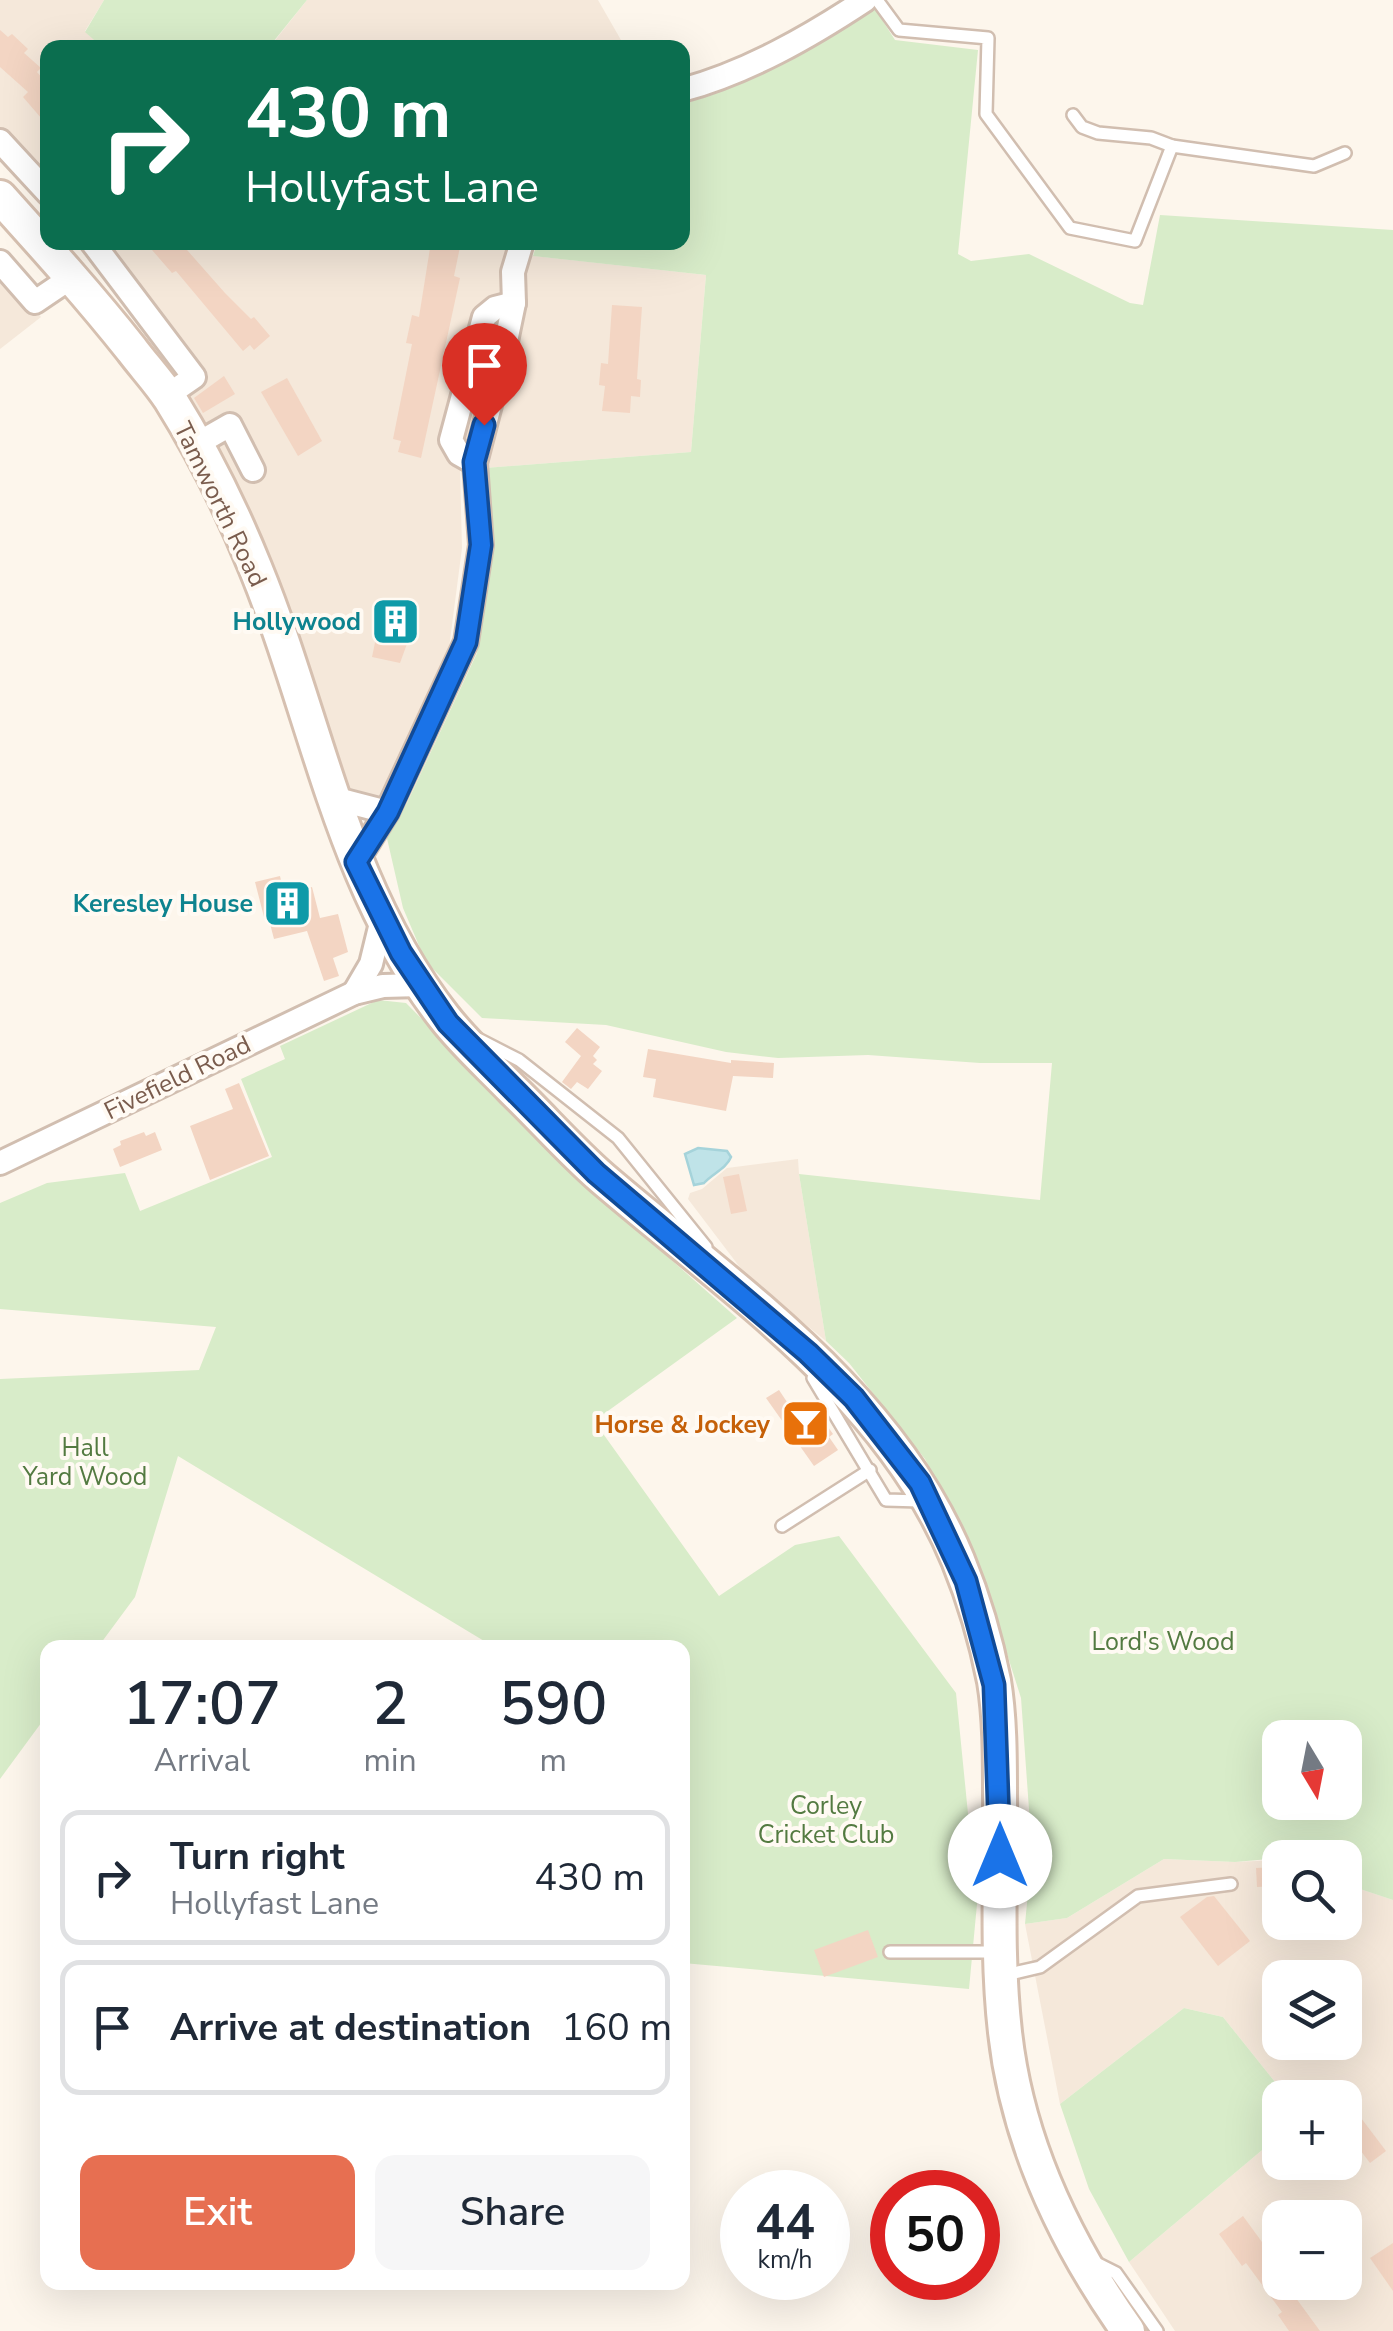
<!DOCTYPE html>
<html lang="en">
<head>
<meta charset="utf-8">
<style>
	:root { --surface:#fff; --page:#f6f6f7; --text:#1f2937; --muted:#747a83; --line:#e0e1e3; --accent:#e76f51 }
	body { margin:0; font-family:"Nunito Sans",sans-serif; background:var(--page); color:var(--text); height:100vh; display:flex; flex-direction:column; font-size:38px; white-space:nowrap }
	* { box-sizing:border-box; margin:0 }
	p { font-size:32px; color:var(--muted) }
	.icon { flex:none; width:55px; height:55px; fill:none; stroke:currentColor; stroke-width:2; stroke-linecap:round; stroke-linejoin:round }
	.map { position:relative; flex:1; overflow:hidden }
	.sheet { position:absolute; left:40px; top:1640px; width:650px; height:650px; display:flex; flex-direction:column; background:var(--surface); border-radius:20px; box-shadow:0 10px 40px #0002 }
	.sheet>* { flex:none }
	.guide { position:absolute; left:40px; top:40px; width:650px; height:210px; border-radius:20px; box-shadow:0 10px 40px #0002; background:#0b6e4f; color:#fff; overflow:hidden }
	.needle { width:65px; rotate:170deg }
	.tools { position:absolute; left:1262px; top:1720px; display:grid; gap:20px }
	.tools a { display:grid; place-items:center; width:100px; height:100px; border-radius:20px; background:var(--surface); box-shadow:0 10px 40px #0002; font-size:50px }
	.speed { position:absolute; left:720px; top:2170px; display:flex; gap:20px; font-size:50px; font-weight:700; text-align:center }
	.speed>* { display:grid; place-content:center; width:130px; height:130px; border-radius:50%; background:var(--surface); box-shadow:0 10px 40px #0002; line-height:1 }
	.speed small { font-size:25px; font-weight:400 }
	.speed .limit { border:15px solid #d22; background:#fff; color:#111 }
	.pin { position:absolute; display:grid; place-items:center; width:85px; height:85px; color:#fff; margin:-102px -42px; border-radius:50% 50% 50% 0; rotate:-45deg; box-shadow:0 0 10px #0007 }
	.pin .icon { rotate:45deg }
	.me { position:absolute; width:110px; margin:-55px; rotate:0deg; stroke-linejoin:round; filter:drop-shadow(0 0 8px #0008) }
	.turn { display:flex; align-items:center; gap:35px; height:210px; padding:0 40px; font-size:45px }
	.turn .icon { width:130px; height:130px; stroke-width:2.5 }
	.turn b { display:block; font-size:70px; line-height:85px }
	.eta { display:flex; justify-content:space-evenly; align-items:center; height:170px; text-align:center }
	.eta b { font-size:60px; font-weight:600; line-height:70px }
	.primary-button { display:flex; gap:20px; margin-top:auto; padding:20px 40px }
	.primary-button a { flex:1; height:115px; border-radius:20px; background:var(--accent); color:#fff; font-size:40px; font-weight:600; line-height:115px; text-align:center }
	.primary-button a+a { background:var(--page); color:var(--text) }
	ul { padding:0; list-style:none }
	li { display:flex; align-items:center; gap:30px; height:135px; margin:0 20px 15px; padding:0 20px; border:5px solid var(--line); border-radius:20px }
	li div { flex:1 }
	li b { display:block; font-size:38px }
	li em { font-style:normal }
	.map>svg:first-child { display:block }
	.residential { fill:#f5e8da; fill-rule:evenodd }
	.green { fill:#d8ecc9; fill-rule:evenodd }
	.water { fill:#bfe3e8; stroke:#a5d3da; stroke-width:2.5 }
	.building { fill:#f3d5c3 }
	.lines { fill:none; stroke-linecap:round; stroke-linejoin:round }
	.service-casing { stroke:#d1beb0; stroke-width:16 }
	.minor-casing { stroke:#d1beb0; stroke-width:28 }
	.secondary-casing { stroke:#d6c0b0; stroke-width:38 }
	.service { stroke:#fff; stroke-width:11 }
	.minor { stroke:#fff; stroke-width:22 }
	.secondary { stroke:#fff; stroke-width:32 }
	.route-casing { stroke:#114b97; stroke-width:25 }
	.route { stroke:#1a73e8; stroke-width:18 }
	.labels { text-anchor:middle; stroke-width:8; stroke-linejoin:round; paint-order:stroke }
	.street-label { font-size:25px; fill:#7a5c4d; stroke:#fffaf3 }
	.culture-label { font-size:25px; font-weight:bold; fill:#0d838f; stroke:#fffaf3; text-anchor:end }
	.food-label { font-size:25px; font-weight:bold; fill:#c56008; stroke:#fffaf3; text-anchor:end }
	.park-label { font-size:25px; fill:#537a41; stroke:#fffaf3 }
</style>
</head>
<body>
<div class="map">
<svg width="1393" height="2331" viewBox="0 0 1393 2331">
	<rect width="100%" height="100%" fill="#fdf6ec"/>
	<!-- residential -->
	<g class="residential">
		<polygon points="0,0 104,0 85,31 102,47 48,48 47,185 0,133"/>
		<polygon points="307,0 598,0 625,47 269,48"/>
		<polygon points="100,243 508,243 507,253 706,275 691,452 460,470 462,548 449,648 381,801 342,788 179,393 199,375 145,291"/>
		<polygon points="0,271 41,317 0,349"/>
		<polygon points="798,1159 799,1174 826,1341 748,1278 688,1199 690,1193 702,1189 727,1168"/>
		<path d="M 1164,1859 L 1235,1862 L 1280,1860 L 1280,1922 L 1345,1922 L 1345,1884 L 1393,1900 L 1393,2331 L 1175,2331 L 1129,2262 L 1280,2135 L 1280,2162 L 1345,2162 L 1345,2098 L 1287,2097 L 1223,2017 L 1184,2008 L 1060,2104 L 1025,1924 L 1067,1918 ZM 1280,1978 L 1345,1978 L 1345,2042 L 1280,2042 ZM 1280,2218 L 1345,2218 L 1345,2282 L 1280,2282 Z"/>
	</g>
	<!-- green -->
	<g class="green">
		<polygon points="104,0 307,0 269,47 102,47 85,32"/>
		<path d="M 872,4 L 895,40 L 978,50 L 958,254 L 971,261 L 1029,254 L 1130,303 L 1143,305 L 1160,215 L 1393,230 L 1393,1900 L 1345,1884 L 1345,1858 L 1280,1858 L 1235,1862 L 1164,1859 L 1067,1918 L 1025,1924 L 1032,1851 L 1021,1698 L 977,1559 L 925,1459 L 849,1363 L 826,1341 L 799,1174 L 1040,1200 L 1052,1063 L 980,1063 L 868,1055 L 778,1058 L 726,1052 L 606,1025 L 482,1018 L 426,962 L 403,908 L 386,834 L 407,803 L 477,653 L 492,527 L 485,468 L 691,452 L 706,275 L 533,256 L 537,243 L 682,242 L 683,104 C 751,83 812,42 872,4 ZM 1280,1738 L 1345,1738 L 1345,1802 L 1280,1802 Z"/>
		<polygon points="378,1000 406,1003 590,1188 737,1318 594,1421 719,1596 795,1545 839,1536 956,1693 977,1904 969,1989 683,1963 682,1648 494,1647 178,1456 135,1597 98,1647 48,1648 47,1715 0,1779 0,1379 199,1370 216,1327 0,1309 0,1203 47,1183 125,1173 140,1211 272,1157 241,1079 285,1059 280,1046"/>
		<polygon points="1184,2008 1223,2017 1287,2097 1280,2098 1280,2135 1129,2262 1089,2189 1060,2104"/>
	</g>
	<!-- water -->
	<path class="water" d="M 698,1148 L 727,1151 L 731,1157 C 726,1169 713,1173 704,1183 L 694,1185 L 685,1154 Z"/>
	<!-- building -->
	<g class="building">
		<polygon points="0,30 8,37 12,34 28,49 24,53 41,68 37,72 48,85 48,126 23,97 28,92 0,67"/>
		<polygon points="161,242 180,242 225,293 251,319 254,317 270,336 254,350 250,345 243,351 176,271 172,273 152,250"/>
		<polygon points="431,242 461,242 454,276 460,278 421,458 398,452 401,441 393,439 412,344 406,343 412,315 419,317"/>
		<polygon points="612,305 642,307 637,379 641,380 640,397 631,396 630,413 602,411 605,386 599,385 601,363 608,364"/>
		<polygon points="224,376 235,394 203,413 194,398"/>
		<polygon points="287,378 322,441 298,456 261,392"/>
		<polygon points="385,599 419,611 400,663 372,657 377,633 373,632"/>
		<polygon points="280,876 284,894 312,887 320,918 338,914 348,952 333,958 339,976 324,981 307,931 274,939 268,916 264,917 255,882"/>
		<polygon points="577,1028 600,1047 593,1056 597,1060 593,1064 602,1071 588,1089 577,1082 571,1089 562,1082 581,1056 565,1042"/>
		<polygon points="648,1049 731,1063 731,1060 774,1063 773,1078 733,1076 726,1111 653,1097 656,1079 643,1077"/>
		<polygon points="239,1083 269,1156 210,1180 190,1126 233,1109 225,1089"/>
		<polygon points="144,1132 146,1136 155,1132 162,1150 120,1167 113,1149 121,1145 120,1141"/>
		<polygon points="739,1174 747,1211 731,1214 723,1177"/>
		<polygon points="779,1390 795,1414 811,1403 833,1434 829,1437 838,1450 814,1466 766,1398"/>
		<polygon points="1280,1867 1280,1886 1257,1887 1256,1868"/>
		<polygon points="1214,1896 1250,1941 1218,1966 1180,1917 1207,1897"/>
		<polygon points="868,1930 878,1957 824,1977 814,1950"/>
		<polygon points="1355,2110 1386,2151 1370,2163 1345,2130 1345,2117"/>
		<polygon points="1243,2216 1270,2253 1280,2245 1280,2282 1310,2282 1293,2294 1320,2331 1289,2331 1278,2315 1282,2312 1246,2263 1242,2266 1219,2234"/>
		<polygon points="1393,2243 1393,2291 1370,2258"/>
	</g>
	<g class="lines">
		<defs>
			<g id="service">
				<polyline points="877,0 899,30 988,38 986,114 1070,228 1135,241 1172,146 1314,166 1345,153"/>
				<polyline points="1073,115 1082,127 1098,133 1151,138 1172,146"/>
				<polyline points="478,1039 519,1060 618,1138 706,1247"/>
				<polyline points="813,1378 886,1500 920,1501"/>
				<polyline points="782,1526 870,1470"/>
				<polyline points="890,1952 996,1952"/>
				<polyline points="1005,1975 1040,1967 1138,1896 1231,1884"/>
				<polyline points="1096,2263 1116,2273 1157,2331"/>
			</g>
			<g id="minor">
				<path d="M 682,90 C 748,72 809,37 865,0"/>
				<polyline points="0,141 48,193"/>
				<polyline points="92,242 194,377 168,395"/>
				<polyline points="0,262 35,302 72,277"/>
				<polyline points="195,445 230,425 253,470"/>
				<polyline points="475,463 459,454 451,440 484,317 495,308 514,303"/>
				<polyline points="333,798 387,812"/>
				<polyline points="356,862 387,812 466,642 481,545 475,463 504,351 514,303 513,272 522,242"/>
				<polyline points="354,993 371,964 382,919"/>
				<polyline points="0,1163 354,993 383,986 420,985"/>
			</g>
			<path id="secondary" d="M 0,197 C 45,247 90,297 132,350 C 144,366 159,382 170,399 C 203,452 232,510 255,567 C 317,718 341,885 444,1017 C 464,1043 490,1066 513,1090 C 543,1119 571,1151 602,1178 C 735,1292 889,1393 958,1560 C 974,1599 986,1640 994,1681 C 1000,1717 1000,1757 1000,1794 C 1001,1873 996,1953 1005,2032 C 1017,2142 1065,2242 1128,2331"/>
		</defs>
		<!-- service casing -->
		<use href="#service" class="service-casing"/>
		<!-- minor casing -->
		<use href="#minor" class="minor-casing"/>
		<!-- secondary casing -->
		<use href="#secondary" class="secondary-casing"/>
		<!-- service -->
		<use href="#service" class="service"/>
		<!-- minor -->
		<use href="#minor" class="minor"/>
		<!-- secondary -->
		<use href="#secondary" class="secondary"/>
	</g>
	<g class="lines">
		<defs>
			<polyline id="route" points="484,425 474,462 481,545 466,642 388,812 356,862 401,953 448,1023 596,1173 808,1353 854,1398 920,1483 966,1581 994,1685 1000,1856"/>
		</defs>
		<!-- route casing -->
		<use href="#route" class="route-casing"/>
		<!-- route -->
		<use href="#route" class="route"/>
	</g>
	<!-- icons -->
	<defs>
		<symbol id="building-square" viewBox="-11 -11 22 22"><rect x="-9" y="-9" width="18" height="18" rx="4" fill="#0f9aa8" stroke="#fffaf3"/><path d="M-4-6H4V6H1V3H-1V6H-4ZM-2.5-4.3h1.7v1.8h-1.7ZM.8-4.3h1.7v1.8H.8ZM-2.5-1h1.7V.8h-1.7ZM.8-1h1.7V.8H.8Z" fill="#fff"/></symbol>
		<symbol id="bar-square" viewBox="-11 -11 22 22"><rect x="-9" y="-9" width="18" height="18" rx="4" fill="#e8710a" stroke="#fffaf3"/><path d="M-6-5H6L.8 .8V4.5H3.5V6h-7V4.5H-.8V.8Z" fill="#fff"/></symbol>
	</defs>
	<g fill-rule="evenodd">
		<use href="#building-square" x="368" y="594" width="55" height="55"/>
		<use href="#building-square" x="260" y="876" width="55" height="55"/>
		<use href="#bar-square" x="778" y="1396" width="55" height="55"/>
	</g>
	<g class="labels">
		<!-- street labels -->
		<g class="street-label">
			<text transform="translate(221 504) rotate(64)" y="9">Tamworth Road</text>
			<text transform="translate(177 1077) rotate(-26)" y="9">Fivefield Road</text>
		</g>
		<!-- culture labels -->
		<g class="culture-label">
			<text x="361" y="630">Hollywood</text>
			<text x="253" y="912">Keresley House</text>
		</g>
		<!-- food labels -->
		<g class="food-label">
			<text x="770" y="1433">Horse &amp; Jockey</text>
		</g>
		<!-- park labels -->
		<g class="park-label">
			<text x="85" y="1456">Hall<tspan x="85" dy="29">Yard Wood</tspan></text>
			<text x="1163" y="1650">Lord's Wood</text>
			<text x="826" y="1814">Corley<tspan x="826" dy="29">Cricket Club</tspan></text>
		</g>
	</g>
</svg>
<div class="tools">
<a><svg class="needle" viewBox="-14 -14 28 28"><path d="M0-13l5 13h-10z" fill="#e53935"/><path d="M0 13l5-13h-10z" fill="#747a83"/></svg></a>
<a><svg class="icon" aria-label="search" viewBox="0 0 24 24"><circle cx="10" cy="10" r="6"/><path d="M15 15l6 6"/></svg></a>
<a><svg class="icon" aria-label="layers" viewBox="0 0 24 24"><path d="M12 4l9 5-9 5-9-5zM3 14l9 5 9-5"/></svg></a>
<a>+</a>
<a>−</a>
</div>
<div class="speed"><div>44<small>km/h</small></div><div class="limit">50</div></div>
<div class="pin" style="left:484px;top:425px;background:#d93025"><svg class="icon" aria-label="arrive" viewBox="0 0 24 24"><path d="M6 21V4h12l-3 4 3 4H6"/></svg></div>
<svg class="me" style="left:1000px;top:1856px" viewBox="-20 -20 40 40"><circle r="19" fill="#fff"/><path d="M0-13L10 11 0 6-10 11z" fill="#1a73e8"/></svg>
<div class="guide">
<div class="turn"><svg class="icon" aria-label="right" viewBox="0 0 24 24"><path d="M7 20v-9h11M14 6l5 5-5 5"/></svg><div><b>430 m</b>Hollyfast Lane</div></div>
</div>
<section class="sheet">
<div class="eta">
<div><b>17:07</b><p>Arrival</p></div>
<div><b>2</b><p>min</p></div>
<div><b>590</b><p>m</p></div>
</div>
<ul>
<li><svg class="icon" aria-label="right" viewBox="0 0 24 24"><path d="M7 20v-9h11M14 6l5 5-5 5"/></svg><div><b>Turn right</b><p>Hollyfast Lane</p></div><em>430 m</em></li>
<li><svg class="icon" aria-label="arrive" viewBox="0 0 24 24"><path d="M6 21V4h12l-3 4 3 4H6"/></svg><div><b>Arrive at destination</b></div><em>160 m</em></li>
</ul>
<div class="primary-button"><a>Exit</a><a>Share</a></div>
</section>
</div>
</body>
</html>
